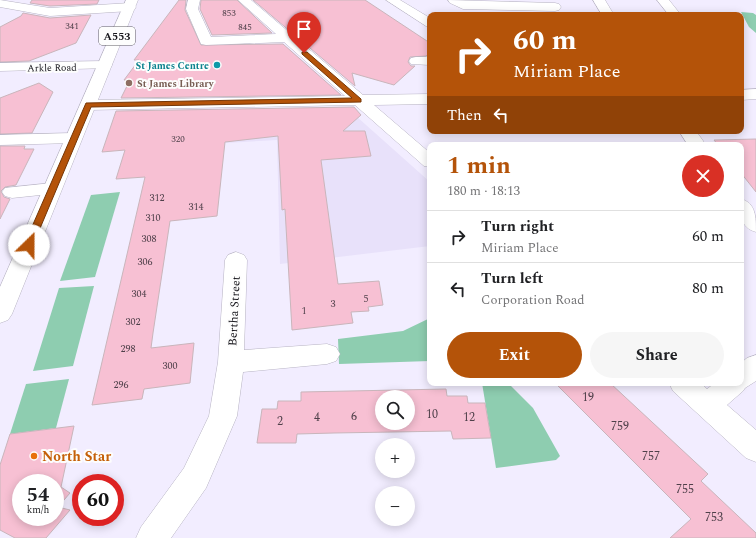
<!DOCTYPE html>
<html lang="en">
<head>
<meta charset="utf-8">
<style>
	:root { --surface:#fff; --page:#f6f6f6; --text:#202124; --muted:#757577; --line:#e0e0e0; --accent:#b45309 }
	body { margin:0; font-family:Spectral,serif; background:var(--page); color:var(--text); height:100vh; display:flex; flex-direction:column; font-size:15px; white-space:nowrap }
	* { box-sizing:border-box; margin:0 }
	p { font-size:13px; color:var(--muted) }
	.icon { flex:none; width:22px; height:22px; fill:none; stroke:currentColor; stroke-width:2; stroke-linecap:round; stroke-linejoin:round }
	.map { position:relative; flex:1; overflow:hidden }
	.drawer { position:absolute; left:427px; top:142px; width:317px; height:244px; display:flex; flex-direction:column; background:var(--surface); border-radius:8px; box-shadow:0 2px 10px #0003 }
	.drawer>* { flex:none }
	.guide { position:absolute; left:427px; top:12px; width:317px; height:122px; border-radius:8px; box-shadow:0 2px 10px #0003; background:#b45309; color:#fff; overflow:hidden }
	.controls { position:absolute; left:375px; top:390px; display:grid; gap:8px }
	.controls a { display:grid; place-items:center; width:40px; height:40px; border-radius:50%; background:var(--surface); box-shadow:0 2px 10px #0003; font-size:20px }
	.speed { position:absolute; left:12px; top:474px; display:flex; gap:8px; font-size:20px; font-weight:700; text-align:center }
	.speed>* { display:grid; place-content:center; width:52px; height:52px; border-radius:50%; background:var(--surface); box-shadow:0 2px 10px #0003; line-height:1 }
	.speed small { font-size:10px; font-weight:400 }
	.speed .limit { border:6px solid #d22; background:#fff; color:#111 }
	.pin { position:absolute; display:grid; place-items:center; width:34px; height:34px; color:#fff; margin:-41px -17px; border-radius:50% 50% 50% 0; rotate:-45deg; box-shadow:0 0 4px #0007 }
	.pin .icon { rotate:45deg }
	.me { position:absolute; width:44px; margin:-22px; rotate:23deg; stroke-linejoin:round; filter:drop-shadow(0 0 3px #0008) }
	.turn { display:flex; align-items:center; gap:14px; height:84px; padding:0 20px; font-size:18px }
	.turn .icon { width:52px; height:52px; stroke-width:2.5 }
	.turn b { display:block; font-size:28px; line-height:34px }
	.then { display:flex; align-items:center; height:38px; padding:0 20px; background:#0003; gap:8px; font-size:15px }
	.round { display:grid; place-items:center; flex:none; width:42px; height:42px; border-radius:21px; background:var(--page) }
	.head { display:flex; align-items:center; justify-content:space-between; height:68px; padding:0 20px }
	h1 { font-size:24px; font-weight:700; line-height:30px; color:var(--accent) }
	.action { display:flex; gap:8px; margin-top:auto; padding:8px 20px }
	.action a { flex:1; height:46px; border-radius:24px; background:var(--accent); color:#fff; font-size:16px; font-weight:700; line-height:46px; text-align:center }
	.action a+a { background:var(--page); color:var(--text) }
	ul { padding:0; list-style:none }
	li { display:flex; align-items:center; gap:12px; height:52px; padding:0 20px; border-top:1px solid var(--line) }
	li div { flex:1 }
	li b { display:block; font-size:15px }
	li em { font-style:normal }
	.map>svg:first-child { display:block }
	.built { fill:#e8e1fa }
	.green { fill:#8ecdb0 }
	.building { fill:#f7c0d3; stroke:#c9b5bb; fill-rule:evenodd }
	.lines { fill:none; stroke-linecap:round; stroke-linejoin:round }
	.minor-casing { stroke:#b7b3c3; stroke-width:1 }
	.major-casing { stroke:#b7b3c3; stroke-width:1 }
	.minor { fill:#fff; fill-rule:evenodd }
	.major { fill:#fff; fill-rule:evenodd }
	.route { fill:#b45309; stroke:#753606 }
	.culture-dot { fill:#0f9aa8; stroke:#fdfdfd; stroke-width:1.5 }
	.education-dot { fill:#8d6e63; stroke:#fdfdfd; stroke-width:1.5 }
	.food-dot { fill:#e8710a; stroke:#fdfdfd; stroke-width:1.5 }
	.labels { text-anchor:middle; stroke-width:4; stroke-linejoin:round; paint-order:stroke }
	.far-number-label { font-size:9px; fill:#4f404a }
	.far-culture-label { font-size:10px; font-weight:bold; fill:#0d838f; stroke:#fdfdfd; text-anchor:end }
	.far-street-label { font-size:10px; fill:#17161c; stroke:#fdfdfd }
	.far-education-label { font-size:10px; font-weight:bold; fill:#785e54; stroke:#fdfdfd; text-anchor:start }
	.number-label { font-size:10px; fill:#4f404a }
	.shield { fill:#fdfdfd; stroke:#5c5b60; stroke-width:1 }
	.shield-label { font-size:11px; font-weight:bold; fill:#17161c }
	.street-label { font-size:12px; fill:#17161c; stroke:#fdfdfd }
	.near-number-label { font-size:12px; fill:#4f404a }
	.near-food-label { font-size:14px; font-weight:bold; fill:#c56008; stroke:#fdfdfd; text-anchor:start }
</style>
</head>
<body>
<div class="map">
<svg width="756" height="538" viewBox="0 0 756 538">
	<rect width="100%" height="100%" fill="#f2edff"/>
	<!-- built -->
	<polygon class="built" points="347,108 430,182 430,211 429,214 430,215 430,246 280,264 277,140 226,143 229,111"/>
	<!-- green -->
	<g class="green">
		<polygon points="741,12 753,13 756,15 756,33 749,27"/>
		<polygon points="120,192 95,277 60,281 91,195"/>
		<polygon points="94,286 73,366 33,371 59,288"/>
		<polygon points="430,318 430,361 339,364 338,339 403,331"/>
		<polygon points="69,379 56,428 10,434 26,384"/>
		<polygon points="482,383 508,383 533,408 560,456 556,460 496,468"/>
	</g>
	<!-- building -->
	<g class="building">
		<polygon points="32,0 99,0 97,4 50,6 30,3"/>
		<polygon points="179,0 186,0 185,10 201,45 283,44 341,95 121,98 130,80 124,80 139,60 134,60"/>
		<polygon points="201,0 237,0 272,33 212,35 200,9"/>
		<polygon points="253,0 365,0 430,43 430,52 426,56 410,57 408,62 411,66 415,66 394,85 352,73 355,86"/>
		<polygon points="23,13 50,18 91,15 76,43 29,61 0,62 0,27 21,16"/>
		<polygon points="39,83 53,92 32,133 0,134 0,98"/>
		<polygon points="354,107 361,115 343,131 365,131 371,156 321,160 338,284 379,281 383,305 368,307 369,311 351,312 353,323 292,330 285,209 282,210 278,136 225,142 217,216 170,221 153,333 151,348 194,343 190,383 144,389 142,399 92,405 145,177 116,179 125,150 102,152 116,111"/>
		<polygon points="756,139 756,192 741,173 741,145 718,145 714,140"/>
		<polygon points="0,146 25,146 24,149 34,149 16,185 5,187 1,191 4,197 10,199 0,219"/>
		<polygon points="555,383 610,383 708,474 701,481 756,533 756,538 670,538 691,519"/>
		<path d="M 446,389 L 447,396 L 467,396 L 468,403 L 485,403 L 491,438 L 453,439 L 451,431 L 334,433 L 297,434 L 296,443 L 257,443 L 262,409 L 277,409 L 278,401 L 301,401 L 301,392 ZM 382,397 L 408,397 L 408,423 L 382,423 Z"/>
		<path d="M 74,426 L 61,487 L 70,493 L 58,507 L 70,510 L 46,538 L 15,538 L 0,530 L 0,465 L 10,434 ZM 21,483 L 55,483 L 55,517 L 21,517 Z"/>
	</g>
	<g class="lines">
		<defs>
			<g id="minor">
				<polygon points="0,0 50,8 130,3 134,4 136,7 134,10 130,11 50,16 0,7"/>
				<polygon points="188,0 200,0 198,9 211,37 276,34 238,0 251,0 363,95 430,94 430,104 374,105 430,153 430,167 424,166 355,105 88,110 82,108 80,105 82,102 88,100 345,96 284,42 206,45 201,44 186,9"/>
				<polygon points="386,0 400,0 430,18 430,27 426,26"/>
				<polygon points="448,0 555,3 559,4 561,7 559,10 555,11 463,9 450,3"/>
				<polygon points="593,0 605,0 614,15 602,15"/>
				<polygon points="657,0 669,0 681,15 669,15"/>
				<polygon points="416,57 430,57 430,65 411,64 409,61 411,58"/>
				<polygon points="105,61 110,62 112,65 110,68 0,71 0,63"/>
				<polygon points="756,89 756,99 741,100 741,90"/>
				<polygon points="679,131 696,131 706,145 688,145"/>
				<polygon points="73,133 79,134 82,138 79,142 73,143 0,145 0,135"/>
				<polygon points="52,183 59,185 61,189 59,193 12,198 5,196 2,192 5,188"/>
				<path d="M 741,199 C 756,203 756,217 756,232 C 739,227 741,214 741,199 Z"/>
				<polygon points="236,252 244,255 247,260 244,350 327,344 336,347 340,354 336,361 327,364 243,372 237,416 206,488 171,538 136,538 141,527 184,468 209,416 218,362 225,260 228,255"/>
				<polygon points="756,355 756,381 745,388 743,391 727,405 756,430 756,462 746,458 673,391 669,383 701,383 707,389 715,383 741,383 741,363 747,358"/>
			</g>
			<polygon id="major" points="126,0 138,0 12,314 8,320 0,323 0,287"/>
		</defs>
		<!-- minor casing -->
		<use href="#minor" class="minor-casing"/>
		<!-- major casing -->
		<use href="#major" class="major-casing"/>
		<!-- minor -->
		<use href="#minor" class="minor"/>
		<!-- major -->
		<use href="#major" class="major"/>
	</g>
	<!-- route -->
	<polygon class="route" points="302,52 307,52 361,99 361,102 91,107 33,245 32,247 26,247 24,245 86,103 352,98 302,54"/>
	<!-- markers -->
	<circle class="culture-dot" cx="217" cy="65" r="4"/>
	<circle class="education-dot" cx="129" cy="83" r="4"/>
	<circle class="food-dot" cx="34" cy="456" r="4"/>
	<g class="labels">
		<!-- far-number labels -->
		<g class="far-number-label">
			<text x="229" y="16">853</text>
			<text x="72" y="29">341</text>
			<text x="245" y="30">845</text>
			<text x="178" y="142">320</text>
		</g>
		<!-- far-culture labels -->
		<g class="far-culture-label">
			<text x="209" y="69">St James Centre</text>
		</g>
		<!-- far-street labels -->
		<g class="far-street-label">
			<text transform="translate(52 67) rotate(-1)" y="4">Arkle Road</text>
		</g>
		<!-- far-education labels -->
		<g class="far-education-label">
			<text x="137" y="87">St James Library</text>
		</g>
		<!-- number labels -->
		<g class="number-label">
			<text x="157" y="201">312</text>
			<text x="196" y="210">314</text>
			<text x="153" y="221">310</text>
			<text x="149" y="242">308</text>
			<text x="145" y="265">306</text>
			<text x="139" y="297">304</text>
			<text x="366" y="302">5</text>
			<text x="333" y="307">3</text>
			<text x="304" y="314">1</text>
			<text x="133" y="325">302</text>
			<text x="128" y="352">298</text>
			<text x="170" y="369">300</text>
			<text x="121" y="388">296</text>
		</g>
		<!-- shield labels -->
		<rect class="shield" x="99" y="27" width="36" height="18" rx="3"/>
		<g class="shield-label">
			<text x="117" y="40">A553</text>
		</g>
		<!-- street labels -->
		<g class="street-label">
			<text transform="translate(234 311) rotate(-87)" y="4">Bertha Street</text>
		</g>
		<!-- near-number labels -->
		<g class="near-number-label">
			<text x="588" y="401">19</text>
			<text x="432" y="418">10</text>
			<text x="354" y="420">6</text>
			<text x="317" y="421">4</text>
			<text x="469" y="421">12</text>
			<text x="280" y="425">2</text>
			<text x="620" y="430">759</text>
			<text x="651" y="460">757</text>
			<text x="685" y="493">755</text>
			<text x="714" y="521">753</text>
		</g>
		<!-- near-food labels -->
		<g class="near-food-label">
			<text x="42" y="461">North Star</text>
		</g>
	</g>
</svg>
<div class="controls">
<a><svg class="icon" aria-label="search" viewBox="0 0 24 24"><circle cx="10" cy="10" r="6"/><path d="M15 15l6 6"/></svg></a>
<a>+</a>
<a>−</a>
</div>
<div class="speed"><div>54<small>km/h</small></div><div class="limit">60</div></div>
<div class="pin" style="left:304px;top:53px;background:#d93025"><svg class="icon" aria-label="arrive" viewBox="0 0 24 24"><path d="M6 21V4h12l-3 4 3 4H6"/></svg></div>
<svg class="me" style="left:29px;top:245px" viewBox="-20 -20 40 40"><circle r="19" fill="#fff"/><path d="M0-13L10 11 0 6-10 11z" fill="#b45309"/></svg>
<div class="guide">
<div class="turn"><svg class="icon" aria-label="right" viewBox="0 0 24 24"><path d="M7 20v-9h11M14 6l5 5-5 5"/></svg><div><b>60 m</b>Miriam Place</div></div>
<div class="then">Then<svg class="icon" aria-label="left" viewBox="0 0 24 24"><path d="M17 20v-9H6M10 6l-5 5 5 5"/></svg></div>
</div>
<section class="drawer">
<div class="head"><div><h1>1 min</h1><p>180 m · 18:13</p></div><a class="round" style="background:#d93025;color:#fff"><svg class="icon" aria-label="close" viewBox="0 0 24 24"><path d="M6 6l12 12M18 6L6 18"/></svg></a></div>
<ul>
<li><svg class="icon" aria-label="right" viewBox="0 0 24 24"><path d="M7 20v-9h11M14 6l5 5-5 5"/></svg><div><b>Turn right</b><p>Miriam Place</p></div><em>60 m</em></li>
<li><svg class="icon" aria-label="left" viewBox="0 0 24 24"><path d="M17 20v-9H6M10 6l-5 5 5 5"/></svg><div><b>Turn left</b><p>Corporation Road</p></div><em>80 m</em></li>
</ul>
<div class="action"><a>Exit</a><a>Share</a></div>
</section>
</div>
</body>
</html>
